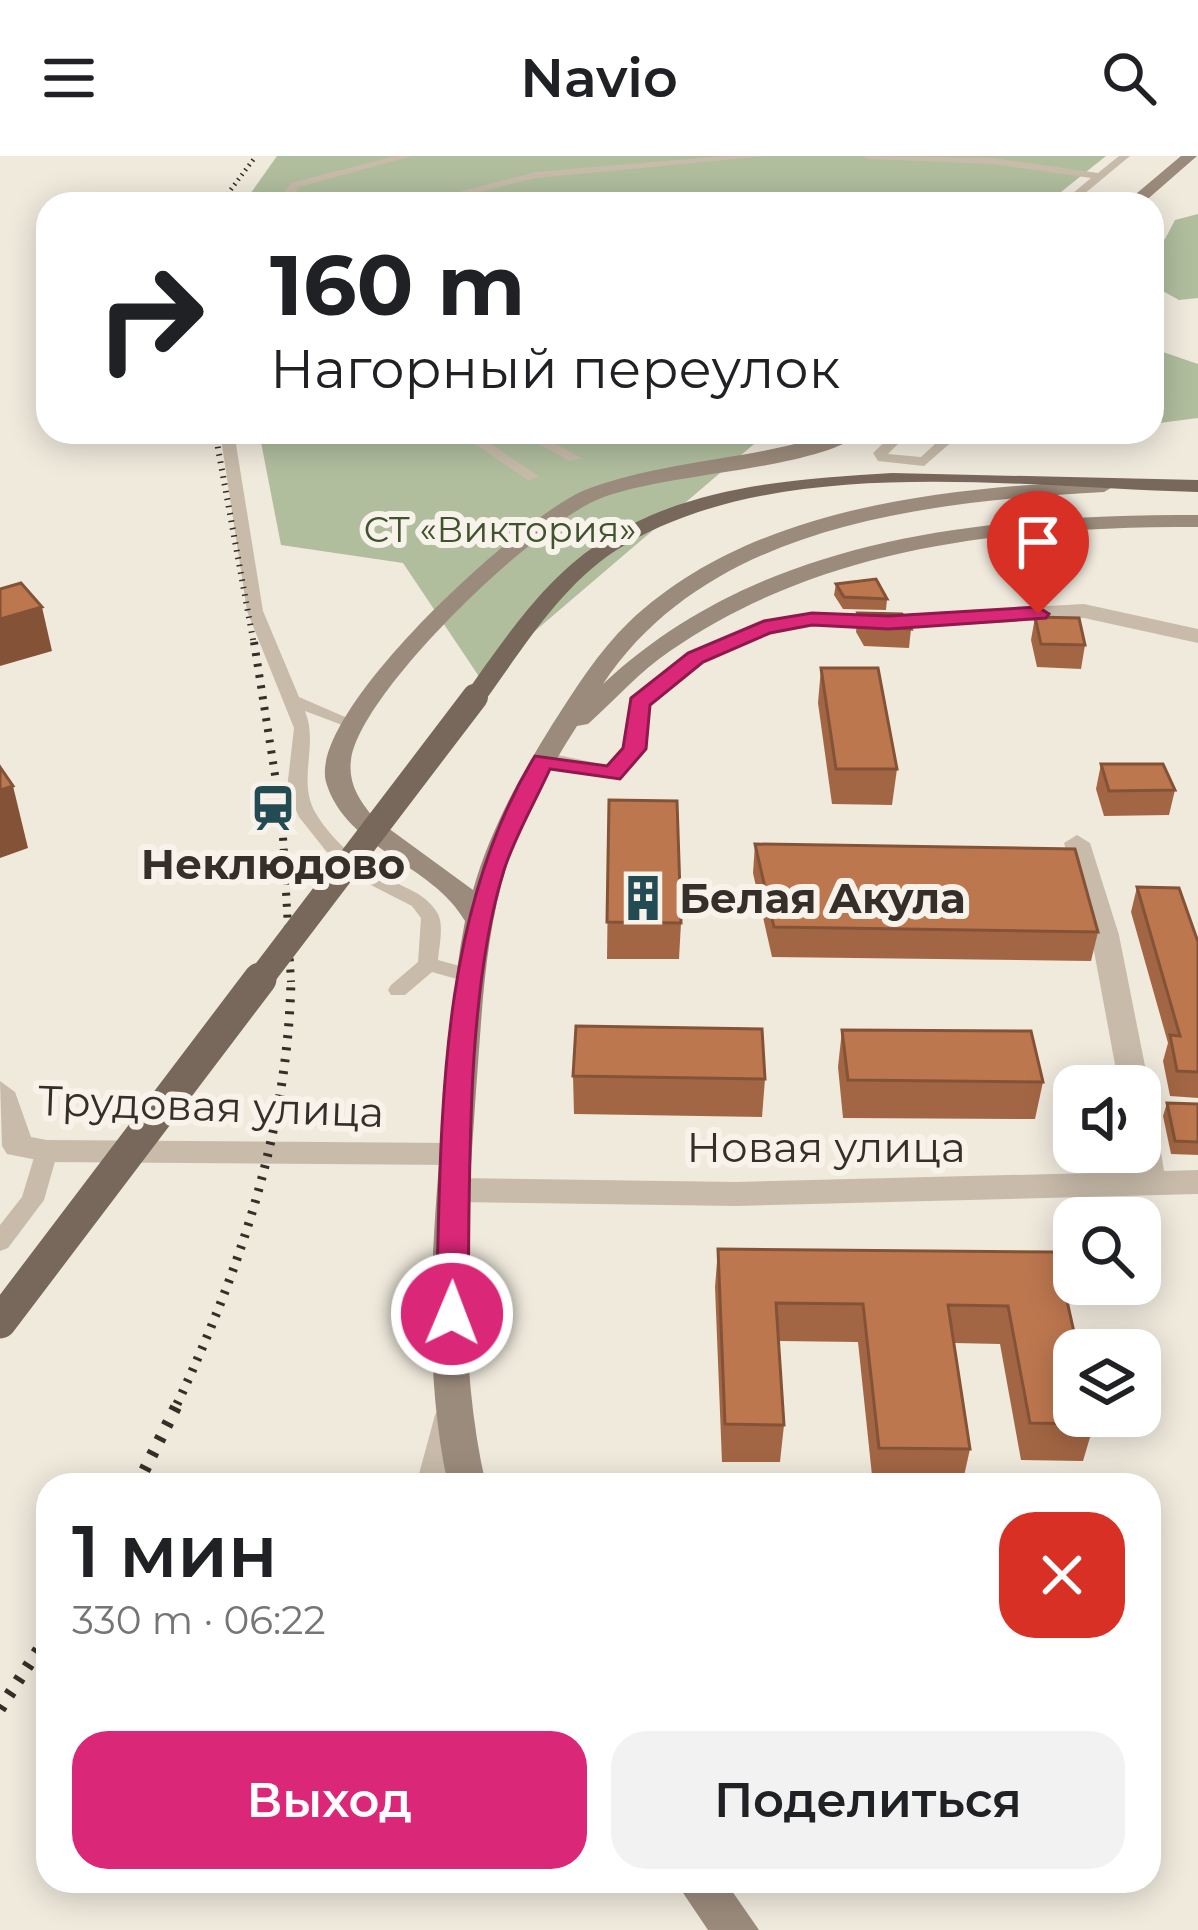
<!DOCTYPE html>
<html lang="ru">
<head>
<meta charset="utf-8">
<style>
	:root { --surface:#fff; --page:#f2f2f2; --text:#202124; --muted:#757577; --accent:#db2777 }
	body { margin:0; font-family:Montserrat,sans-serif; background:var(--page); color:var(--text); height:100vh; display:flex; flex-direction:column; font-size:45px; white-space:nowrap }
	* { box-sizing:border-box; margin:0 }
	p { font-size:39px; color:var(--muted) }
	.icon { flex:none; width:66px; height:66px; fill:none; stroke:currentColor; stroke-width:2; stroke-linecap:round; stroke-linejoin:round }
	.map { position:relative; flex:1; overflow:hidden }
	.details { position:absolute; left:36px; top:1317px; width:1125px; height:420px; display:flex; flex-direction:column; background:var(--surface); border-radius:36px; box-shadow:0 6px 30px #0003 }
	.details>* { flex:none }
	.banner { position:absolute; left:36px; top:36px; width:1128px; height:252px; border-radius:36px; box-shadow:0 6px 30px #0003; background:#fff; color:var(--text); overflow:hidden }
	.buttons { position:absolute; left:1053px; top:909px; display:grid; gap:24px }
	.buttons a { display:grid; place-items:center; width:108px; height:108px; border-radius:24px; background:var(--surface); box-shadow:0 6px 30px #0003; font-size:60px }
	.pin { position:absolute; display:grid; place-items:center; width:102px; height:102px; color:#fff; margin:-123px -51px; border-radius:50% 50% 50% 0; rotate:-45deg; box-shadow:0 0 12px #0007 }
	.pin .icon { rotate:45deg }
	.me { position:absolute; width:132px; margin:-66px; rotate:1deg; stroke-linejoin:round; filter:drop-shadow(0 0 9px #0008) }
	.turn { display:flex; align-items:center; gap:42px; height:252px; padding:0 36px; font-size:54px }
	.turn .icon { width:156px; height:156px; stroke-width:2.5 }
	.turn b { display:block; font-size:84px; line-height:102px }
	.round { display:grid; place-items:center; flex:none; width:126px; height:126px; border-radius:36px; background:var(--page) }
	.overview { display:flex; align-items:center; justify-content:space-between; height:204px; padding:0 36px }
	h1 { font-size:72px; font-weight:600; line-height:90px }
	.button { display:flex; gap:24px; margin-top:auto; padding:24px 36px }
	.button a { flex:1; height:138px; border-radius:36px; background:var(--accent); color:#fff; font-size:48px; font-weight:600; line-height:138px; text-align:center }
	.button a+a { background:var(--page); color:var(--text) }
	header { display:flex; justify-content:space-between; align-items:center; height:156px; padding:0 36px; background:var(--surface); font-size:54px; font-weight:600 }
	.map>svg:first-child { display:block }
	.green { fill:#b0be9e }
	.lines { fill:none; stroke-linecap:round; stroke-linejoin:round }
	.lane { fill:#c8bbaa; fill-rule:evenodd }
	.street { fill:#c8bbaa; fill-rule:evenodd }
	.secondary { fill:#9b8b7c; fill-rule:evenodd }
	.primary { fill:#77685b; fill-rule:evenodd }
	.rail-far4 { stroke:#362f29; stroke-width:4.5; stroke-dasharray:1.5 4.5; stroke-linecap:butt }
	.rail-far3 { stroke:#362f29; stroke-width:6; stroke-dasharray:1.5 6; stroke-linecap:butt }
	.rail-far2 { stroke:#362f29; stroke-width:8; stroke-dasharray:3 8; stroke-linecap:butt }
	.rail-far1 { stroke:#362f29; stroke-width:9; stroke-dasharray:3 9; stroke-linecap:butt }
	.rail { stroke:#362f29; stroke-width:12; stroke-dasharray:4.5 12; stroke-linecap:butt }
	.primary-bridge-far1 { stroke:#77685b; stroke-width:26 }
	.primary-bridge { stroke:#77685b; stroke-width:33 }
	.wall { fill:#a36644 }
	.shaded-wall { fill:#845337 }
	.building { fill:#bd774f; stroke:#845337; stroke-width:3 }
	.route { fill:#db2777; stroke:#8e194d; stroke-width:3 }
	.labels { text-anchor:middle; stroke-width:12; stroke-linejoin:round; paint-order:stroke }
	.far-park-label { font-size:36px; fill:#41522f; stroke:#f8f3ea }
	.poi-label { font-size:42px; font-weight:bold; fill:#362f29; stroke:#f8f3ea }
	.street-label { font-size:42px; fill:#362f29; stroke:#f8f3ea }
</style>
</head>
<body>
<header><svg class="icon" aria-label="menu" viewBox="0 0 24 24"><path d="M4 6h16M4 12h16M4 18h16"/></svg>Navio<svg class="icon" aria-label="search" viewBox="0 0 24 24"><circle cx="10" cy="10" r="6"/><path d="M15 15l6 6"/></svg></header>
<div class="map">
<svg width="1198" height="1774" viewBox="0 0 1198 1774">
	<rect width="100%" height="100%" fill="#f0eadd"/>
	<!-- green -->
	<g class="green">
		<polygon points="277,0 1106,0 1046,48 243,48"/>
		<polygon points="1198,58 1198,142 1179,144 1152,129 1152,90 1165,83 1175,64"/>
		<polygon points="1160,195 1198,208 1198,262 1152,268 1152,197"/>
		<polygon points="259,276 768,276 480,522 403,407 281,389"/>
	</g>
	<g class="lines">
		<!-- lane -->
		<g class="lane">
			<polygon points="395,0 412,0 299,31 296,35 306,48 295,48 285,35 291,27"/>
			<polygon points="724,0 766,0 536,22 430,48 411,48 536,16"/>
			<polygon points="863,0 993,2 1098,17 1119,0 1130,0 1072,48 1060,48 1091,22 993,8 868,3"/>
			<polygon points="784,36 1026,45 1031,48 784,42 666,48 671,45"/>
			<path d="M 220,276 L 234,276 L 263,455 L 299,541 L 359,567 L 350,572 L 305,555 C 319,589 297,623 315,656 C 328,679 353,702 375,716 C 396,730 425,734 438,758 C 444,770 439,791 438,804 L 478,815 L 481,820 L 478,825 L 471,827 L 432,816 L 405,839 L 391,839 L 388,834 L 391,829 L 418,806 L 421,762 L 412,750 L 361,724 L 326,695 L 299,661 L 287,633 L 294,572 L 247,455 Z"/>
			<polygon points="457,276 473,276 540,321 528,324"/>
			<polygon points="516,276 534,276 582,302 570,305"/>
			<polygon points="673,276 688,276 673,287 666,283"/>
			<polygon points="895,276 910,276 888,298 921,301 948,276 963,276 924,310 878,305 873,297"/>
			<polygon points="47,987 55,989 58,995 44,1044 8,1092 0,1095 0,1069 22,1041 36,995 39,989"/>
			<polygon points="448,1249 457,1252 461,1259 442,1329 416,1329 435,1259 439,1252"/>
		</g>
		<!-- street -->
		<g class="street">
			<polygon points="1084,448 1198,473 1198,487 1084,462 889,473 812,470 770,477 704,506 651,549 646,593 621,623 543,612 530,604 543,596 606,609 622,592 630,541 688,496 764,464 812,456 889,459"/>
			<polygon points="1077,679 1090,687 1119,779 1149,930 1140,939 1140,930 1119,930 1091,779 1064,687"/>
			<polygon points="0,925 15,936 31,981 47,984 455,987 466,990 471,998 466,1006 455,1009 47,1006 7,998 2,990"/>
			<polygon points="1140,954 1156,965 1164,1015 1198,1014 1198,1038 736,1050 455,1046 444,1042 439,1034 444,1026 455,1022 736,1026 1131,1016 1129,996 1140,996"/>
		</g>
		<!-- secondary -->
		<g class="secondary">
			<polygon points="1181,0 1197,0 1142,48 1124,48"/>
			<path d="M 835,276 L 863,276 C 816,315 665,316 599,343 C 535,369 360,536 351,604 C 348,627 359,644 373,661 L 473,734 C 490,674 519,622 552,569 C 575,533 598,496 629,466 C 753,349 943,333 1104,324 L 1114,330 L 1104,336 C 928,346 710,367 603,528 C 763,378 989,359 1198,359 L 1198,371 C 1013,371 827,387 670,495 C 640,515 615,544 588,568 L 577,570 C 549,614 523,660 507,709 C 484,782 482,859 476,935 C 467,1067 456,1199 486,1329 L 448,1329 C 421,1204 433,1076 444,950 C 450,888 453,826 465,765 C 432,707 346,694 326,626 C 307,555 523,359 585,334 C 665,303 754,305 835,276 Z"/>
			<polygon points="675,1725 725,1725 759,1774 708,1774"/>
		</g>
		<!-- primary -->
		<path class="primary" d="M 892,317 L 1198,324 L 1198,336 C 1019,332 773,294 615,395 C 560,431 522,494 484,546 L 475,548 L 463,541 C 501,488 542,425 598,388 C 684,330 792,323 892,317 Z"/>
		<!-- rail-far4 -->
		<polyline class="rail-far4" points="220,48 256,0"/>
		<!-- rail-far3 -->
		<polyline class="rail-far3" points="215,276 254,489"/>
		<!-- rail-far2 -->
		<polyline class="rail-far2" points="254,486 282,663 291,826"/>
		<!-- rail-far1 -->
		<path class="rail-far1" d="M 177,1248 C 240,1114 288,973 291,823"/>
		<!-- rail -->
		<g class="rail">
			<polyline points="137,1329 179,1245"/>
			<polyline points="0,1553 48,1479"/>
		</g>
		<!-- primary-bridge-far1 -->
		<polyline class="primary-bridge-far1" points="258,826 475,541"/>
		<!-- primary-bridge -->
		<polyline class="primary-bridge" points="0,1166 260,823"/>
	</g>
	<!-- wall -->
	<g class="wall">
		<polygon points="836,428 887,443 886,454 843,453 834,439"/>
		<polygon points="858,457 911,473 909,492 864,490 856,476"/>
		<polygon points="1035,461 1085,489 1081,513 1037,511 1031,484"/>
		<polygon points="821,512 897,613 892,649 832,648 818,547"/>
		<polygon points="1101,608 1175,634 1169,659 1104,660 1096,633"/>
		<polygon points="609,644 681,767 679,803 607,803"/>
		<polygon points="755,688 1098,776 1091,805 772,801 753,717"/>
		<polygon points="1137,731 1198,786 1198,942 1170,940 1163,905 1168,887 1131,756"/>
		<polygon points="842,874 1043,926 1035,963 843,962 838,911"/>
		<polygon points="573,920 765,923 762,961 574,958"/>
		<polygon points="1167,947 1198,948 1198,999 1171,998 1163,960"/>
		<polygon points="718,1093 1056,1096 1094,1268 1083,1305 1021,1304 1000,1188 954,1187 970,1293 962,1329 873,1329 858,1186 779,1185 784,1269 780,1306 722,1306 715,1131"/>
	</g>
	<!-- shaded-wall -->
	<g class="shaded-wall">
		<polygon points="42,451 52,495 0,510 0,463"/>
		<polygon points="13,630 28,692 0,702 0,634"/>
	</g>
	<!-- building -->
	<g class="building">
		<polygon points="876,423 887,443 844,441 836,428"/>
		<polygon points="21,427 42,451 0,463 0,433"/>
		<polygon points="858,457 902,458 911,473 866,470"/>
		<polygon points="1035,461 1079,462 1085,489 1041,488"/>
		<polygon points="821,512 878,512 897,613 836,613"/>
		<polygon points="1101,608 1163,608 1175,634 1109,635"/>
		<polygon points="0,611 13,630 0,634"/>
		<polygon points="609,644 677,645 681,767 607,766"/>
		<polygon points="755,688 1075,693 1098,776 774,771"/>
		<polygon points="1137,731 1179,732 1198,786 1198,916 1177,915 1170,879 1180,880"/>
		<polygon points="576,870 762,873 765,923 573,920"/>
		<polygon points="842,874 1031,875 1043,926 848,924"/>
		<polygon points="1167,947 1198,948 1198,986 1175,985"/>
		<polygon points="718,1093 1056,1096 1078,1194 1074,1194 1074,1260 1092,1260 1094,1268 1030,1267 1008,1150 948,1149 970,1293 879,1292 863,1148 776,1147 784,1269 725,1268"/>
	</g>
	<!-- route -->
	<path class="route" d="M 1038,451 L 1049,458 L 1046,462 L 889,473 L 812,469 L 770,477 L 703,506 L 650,549 L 646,593 L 620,623 L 550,613 C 535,646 515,680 504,714 C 465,839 470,1026 468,1158 L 452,1170 L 441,1167 L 436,1158 C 442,972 435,764 535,600 L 607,610 L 623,592 L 631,542 L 688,497 L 764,465 L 812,457 L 889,460 Z"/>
	<!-- icons -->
	<defs>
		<symbol id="station-bare" viewBox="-9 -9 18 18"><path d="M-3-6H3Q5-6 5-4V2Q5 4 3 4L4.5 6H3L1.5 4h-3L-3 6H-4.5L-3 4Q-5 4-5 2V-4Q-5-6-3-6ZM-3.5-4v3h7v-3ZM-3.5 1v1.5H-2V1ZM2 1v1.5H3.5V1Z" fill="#224b54" stroke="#f8f3ea" stroke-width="2.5" paint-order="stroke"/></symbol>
		<symbol id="building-bare" viewBox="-9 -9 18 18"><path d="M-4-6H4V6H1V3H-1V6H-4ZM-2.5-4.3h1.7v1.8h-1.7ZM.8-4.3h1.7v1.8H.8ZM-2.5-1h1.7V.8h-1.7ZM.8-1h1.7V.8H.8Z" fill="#224b54" stroke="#f8f3ea" stroke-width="2.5" paint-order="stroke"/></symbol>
	</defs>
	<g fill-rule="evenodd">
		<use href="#station-bare" x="240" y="619" width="66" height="66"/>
		<use href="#building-bare" x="610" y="709" width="66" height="66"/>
	</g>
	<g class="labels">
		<!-- far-park labels -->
		<g class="far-park-label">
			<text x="500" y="386">СТ «Виктория»</text>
		</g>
		<!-- poi labels -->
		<g class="poi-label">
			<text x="273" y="723">Неклюдово</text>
			<text x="679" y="757" text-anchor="start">Белая Акула</text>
		</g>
		<!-- street labels -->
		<g class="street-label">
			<text transform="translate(211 950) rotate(2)" y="15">Трудовая улица</text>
			<text x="826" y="1006">Новая улица</text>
		</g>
	</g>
</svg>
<div class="buttons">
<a><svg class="icon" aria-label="sound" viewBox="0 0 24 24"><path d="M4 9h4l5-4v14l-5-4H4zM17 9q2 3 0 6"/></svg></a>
<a><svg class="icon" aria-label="search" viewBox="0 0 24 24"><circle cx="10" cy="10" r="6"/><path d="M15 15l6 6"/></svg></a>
<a><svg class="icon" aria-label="layers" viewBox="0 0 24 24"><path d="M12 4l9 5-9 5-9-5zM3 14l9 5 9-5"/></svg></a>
</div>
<div class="pin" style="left:1038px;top:458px;background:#d93025"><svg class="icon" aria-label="arrive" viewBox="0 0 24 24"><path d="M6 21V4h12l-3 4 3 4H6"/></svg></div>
<svg class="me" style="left:452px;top:1158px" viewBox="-20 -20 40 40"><circle r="17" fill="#db2777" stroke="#fff" stroke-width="3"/><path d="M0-11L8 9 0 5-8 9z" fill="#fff"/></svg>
<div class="banner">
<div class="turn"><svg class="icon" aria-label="right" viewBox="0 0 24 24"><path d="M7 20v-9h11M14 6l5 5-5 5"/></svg><div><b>160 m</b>Нагорный переулок</div></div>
</div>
<section class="details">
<div class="overview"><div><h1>1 мин</h1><p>330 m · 06:22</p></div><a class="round" style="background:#d93025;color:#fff"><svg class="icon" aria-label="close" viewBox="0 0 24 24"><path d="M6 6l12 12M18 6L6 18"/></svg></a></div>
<div class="button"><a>Выход</a><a>Поделиться</a></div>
</section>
</div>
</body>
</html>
